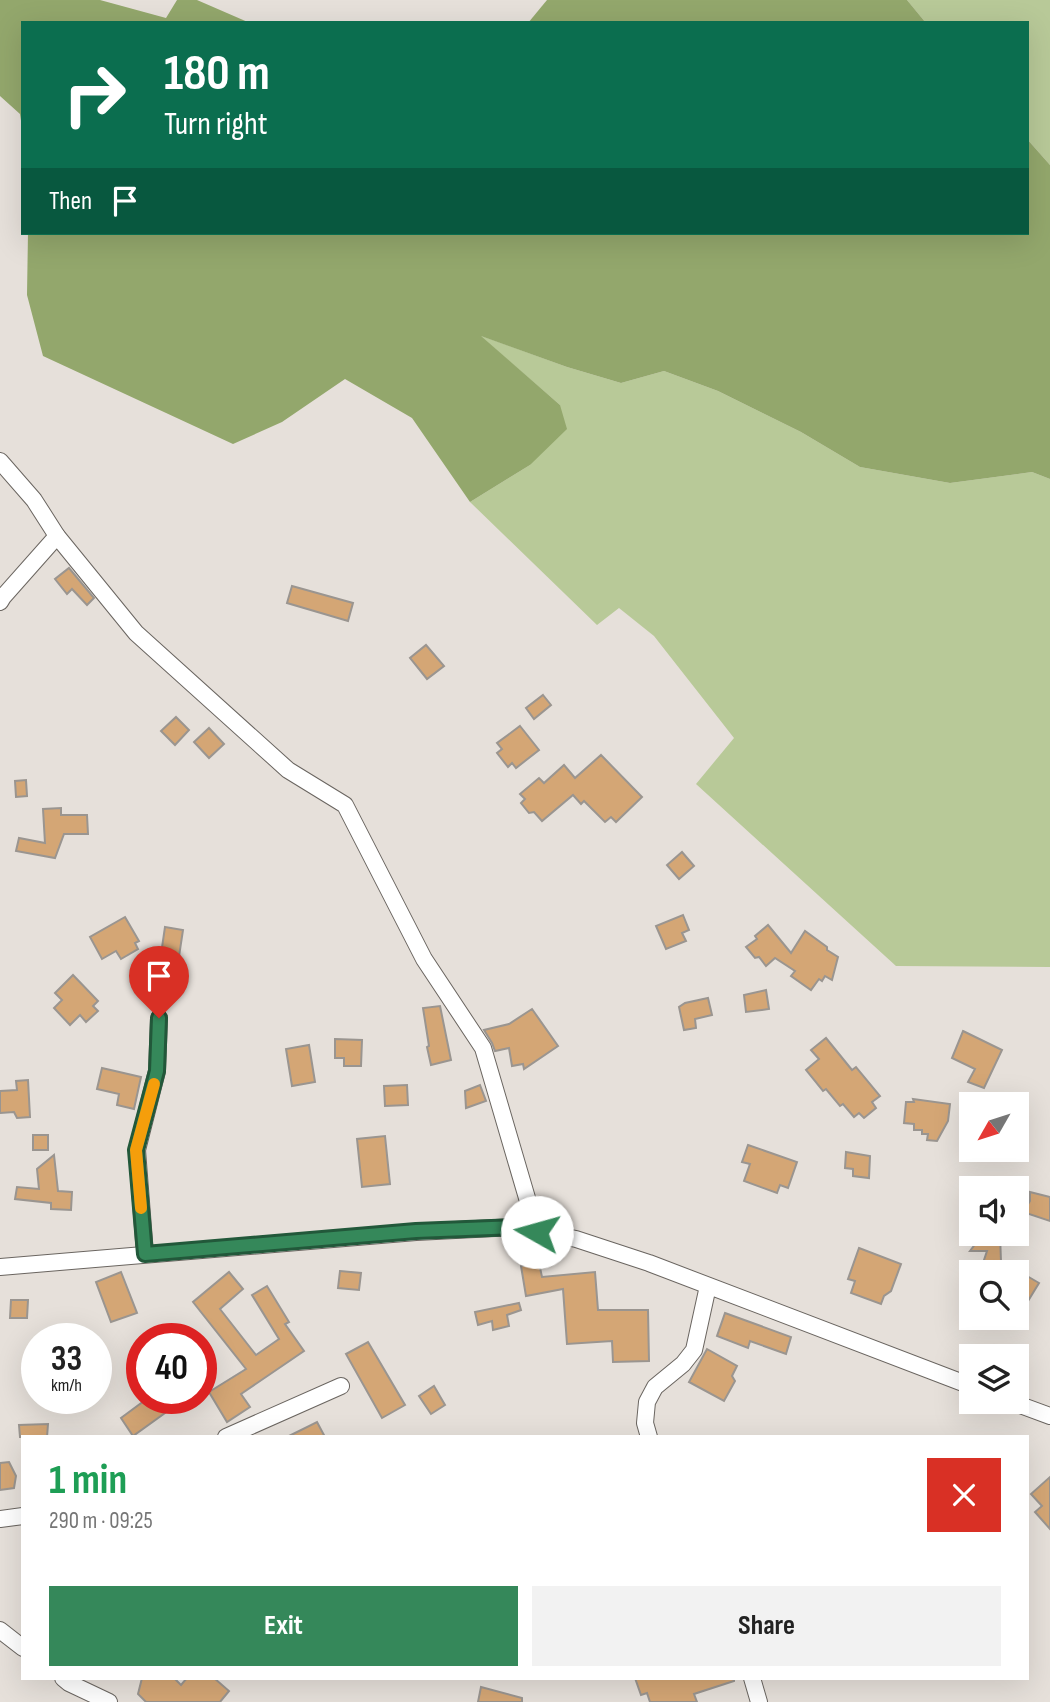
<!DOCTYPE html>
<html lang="en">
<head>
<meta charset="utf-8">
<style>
	:root { --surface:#fff; --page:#f2f2f2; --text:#222; --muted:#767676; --accent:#35885a }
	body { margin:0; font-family:"Sofia Sans Condensed",sans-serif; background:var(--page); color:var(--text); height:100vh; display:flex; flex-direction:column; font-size:26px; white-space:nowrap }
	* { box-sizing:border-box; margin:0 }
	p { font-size:23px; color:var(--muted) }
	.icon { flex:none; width:38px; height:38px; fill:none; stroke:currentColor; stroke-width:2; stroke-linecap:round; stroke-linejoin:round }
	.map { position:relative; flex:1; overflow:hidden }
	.side { position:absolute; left:21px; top:1435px; width:1008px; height:245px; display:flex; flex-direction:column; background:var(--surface); border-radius:0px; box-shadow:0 7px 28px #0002 }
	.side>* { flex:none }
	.top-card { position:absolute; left:21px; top:21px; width:1008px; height:214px; border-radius:0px; box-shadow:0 7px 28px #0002; background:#0b6e4f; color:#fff; overflow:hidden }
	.needle { width:46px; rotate:231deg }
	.tools { position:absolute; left:959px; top:1092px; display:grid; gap:14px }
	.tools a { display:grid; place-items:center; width:70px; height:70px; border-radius:0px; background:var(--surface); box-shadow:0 7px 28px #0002; font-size:35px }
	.speed { position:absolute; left:21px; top:1323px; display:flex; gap:14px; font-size:35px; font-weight:700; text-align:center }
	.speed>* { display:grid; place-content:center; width:91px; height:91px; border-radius:50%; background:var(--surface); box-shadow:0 7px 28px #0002; line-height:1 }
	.speed small { font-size:18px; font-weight:400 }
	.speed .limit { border:10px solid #d22; background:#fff; color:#111 }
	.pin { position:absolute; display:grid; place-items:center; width:60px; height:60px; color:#fff; margin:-72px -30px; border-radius:50% 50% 50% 0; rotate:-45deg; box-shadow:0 0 7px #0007 }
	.pin .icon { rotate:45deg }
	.me { position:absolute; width:77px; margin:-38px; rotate:277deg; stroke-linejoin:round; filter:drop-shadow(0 0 5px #0008) }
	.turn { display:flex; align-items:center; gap:24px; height:147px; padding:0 28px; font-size:32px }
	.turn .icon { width:91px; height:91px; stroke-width:2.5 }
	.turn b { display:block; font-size:49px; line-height:60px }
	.then { display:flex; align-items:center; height:66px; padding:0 28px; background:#0003; gap:14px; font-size:26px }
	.round { display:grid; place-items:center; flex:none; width:74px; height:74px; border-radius:0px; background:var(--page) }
	.summary { display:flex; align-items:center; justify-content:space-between; height:119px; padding:0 28px }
	h1 { font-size:42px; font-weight:700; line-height:52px; color:#1e9e55 }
	.primary-button { display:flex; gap:14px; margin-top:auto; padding:14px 28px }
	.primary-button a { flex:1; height:80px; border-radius:0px; background:var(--accent); color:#fff; font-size:28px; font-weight:700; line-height:80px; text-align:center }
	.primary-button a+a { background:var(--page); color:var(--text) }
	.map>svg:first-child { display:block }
	.green { fill:#b8c998 }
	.forest { fill:#93a76c }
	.building { fill:#d4a675; stroke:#9a9590; stroke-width:2 }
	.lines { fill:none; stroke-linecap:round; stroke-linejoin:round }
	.minor-casing { stroke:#6a6560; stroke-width:18 }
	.minor { stroke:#fff; stroke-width:16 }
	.route-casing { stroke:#22583a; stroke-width:18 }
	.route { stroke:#35885a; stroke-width:12 }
	.slow { stroke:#f59e0b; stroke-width:12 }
</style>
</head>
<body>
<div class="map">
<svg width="1050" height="1702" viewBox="0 0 1050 1702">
	<rect width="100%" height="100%" fill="#e6e0da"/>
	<!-- green -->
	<g class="green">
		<polygon points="907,0 1050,0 1050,165 1027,139 1027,23 926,23"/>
		<polygon points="479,335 567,367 621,383 664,371 718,391 801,432 860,467 950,483 1032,472 1050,479 1050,967 896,966 696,784 734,738 654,636 619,608 597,625 470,502 530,465 560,405"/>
	</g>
	<!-- forest -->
	<g class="forest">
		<polygon points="0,0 100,0 166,18 177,0 197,0 250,23 23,23 23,134 20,114 0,96"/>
		<polygon points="547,0 907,0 926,23 528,23"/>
		<polygon points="1027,139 1050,165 1050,479 1032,472 950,483 860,467 801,432 718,391 664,371 621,383 567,367 481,336 560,405 567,429 530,465 470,502 412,418 345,379 282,422 233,444 43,356 27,295 28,233 1027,233"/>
	</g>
	<!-- building -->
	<g class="building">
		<polygon points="69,568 94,598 87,605 72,589 67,594 55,579"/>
		<polygon points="292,586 353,603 348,621 287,603"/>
		<polygon points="426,645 444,666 427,679 410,658"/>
		<polygon points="543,695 551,705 534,719 526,708"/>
		<polygon points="176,717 189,730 175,745 161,731"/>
		<polygon points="520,726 539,750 516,768 512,763 508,767 497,753 502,749 497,743"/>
		<polygon points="209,728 224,744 209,758 194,742"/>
		<polygon points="601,755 642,797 616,822 611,817 605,822 584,801 581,804 573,795 542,821 534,812 529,813 521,803 525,799 520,794 539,778 544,783 564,765 575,778"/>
		<polygon points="26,780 27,796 16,797 15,781"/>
		<polygon points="61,808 61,815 87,815 88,834 64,834 55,858 16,851 19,838 45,843 43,809"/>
		<polygon points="682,852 694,866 679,879 667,865"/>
		<polygon points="683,915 689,930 682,933 686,941 666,949 656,926"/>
		<polygon points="125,917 139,941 135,943 138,949 121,959 116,951 102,959 90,937"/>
		<polygon points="768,925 791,953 805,931 827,947 827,950 838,957 832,980 825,976 822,981 819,979 811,990 791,976 795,971 775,958 766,966 759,957 755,958 746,947 757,939 755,936"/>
		<polygon points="165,927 183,930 178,963 160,961"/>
		<polygon points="73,975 98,1001 93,1006 98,1011 86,1022 80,1015 70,1025 54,1008 62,1000 55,993"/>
		<polygon points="766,990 769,1009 746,1012 744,995"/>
		<polygon points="708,998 712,1015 695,1019 696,1028 684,1030 679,1007 685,1003"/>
		<polygon points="440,1006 451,1060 431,1065 427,1047 429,1046 423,1008"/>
		<polygon points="532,1009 558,1046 524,1069 523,1064 512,1066 509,1048 495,1051 492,1043 484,1030 509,1024"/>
		<polygon points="963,1031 1002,1050 984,1088 968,1082 975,1069 952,1058"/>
		<polygon points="826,1038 852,1070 856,1067 880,1096 872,1102 876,1108 864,1118 859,1113 854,1117 843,1104 840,1106 826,1089 823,1091 806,1070 819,1059 811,1050"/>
		<polygon points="335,1039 362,1040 361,1066 344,1066 344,1058 335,1058"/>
		<polygon points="309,1045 315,1082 292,1086 286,1049"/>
		<polygon points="102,1068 141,1077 134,1109 117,1105 119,1094 97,1089"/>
		<polygon points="28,1080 30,1117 17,1118 14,1112 0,1113 0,1091 17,1090 16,1081"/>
		<polygon points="407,1085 408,1105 385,1106 384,1086"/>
		<polygon points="480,1085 486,1101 466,1108 465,1091"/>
		<polygon points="913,1099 950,1104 948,1121 937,1141 927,1140 928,1134 922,1134 922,1130 914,1130 914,1124 904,1123 906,1102 914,1102"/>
		<rect x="33" y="1135" width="15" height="15"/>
		<polygon points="385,1136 390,1184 362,1187 357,1139"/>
		<polygon points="748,1145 797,1162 788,1188 780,1185 777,1193 744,1181 750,1164 742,1162"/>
		<polygon points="846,1152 870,1156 869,1178 853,1176 853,1169 845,1168"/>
		<polygon points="54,1155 58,1191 72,1192 71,1210 51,1209 51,1203 15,1199 17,1187 39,1189 37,1169"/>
		<polygon points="1030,1192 1050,1197 1050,1221 1023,1212 1030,1201"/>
		<polygon points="976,1234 1000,1234 1001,1262 1005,1263 1002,1272 980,1272 987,1251 970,1251 976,1243"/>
		<polygon points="859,1248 901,1264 891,1291 884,1296 881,1304 851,1293 855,1281 848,1279"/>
		<polygon points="539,1263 542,1277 595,1272 598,1310 648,1310 649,1361 613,1362 612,1341 567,1344 563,1289 526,1296 521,1266"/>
		<polygon points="340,1271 361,1273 359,1290 338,1288"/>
		<polygon points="121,1272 137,1313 111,1322 96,1282"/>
		<polygon points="229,1272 243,1289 220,1309 256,1355 279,1339 252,1295 267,1286 289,1322 285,1324 304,1351 241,1394 250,1407 227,1422 209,1392 246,1369 193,1302"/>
		<polygon points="1027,1276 1039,1283 1017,1319 1017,1292"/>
		<polygon points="11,1300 28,1300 27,1318 10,1318"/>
		<polygon points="519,1303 521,1310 507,1315 509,1326 493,1330 492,1321 478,1325 475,1312"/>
		<polygon points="725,1313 791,1337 786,1354 750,1341 748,1348 717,1336"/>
		<polygon points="368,1342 405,1405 382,1418 346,1354"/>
		<polygon points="707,1349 737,1366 732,1376 735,1381 724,1401 689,1382"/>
		<polygon points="434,1386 445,1405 431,1414 419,1396"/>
		<polygon points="148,1398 155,1398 165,1413 133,1436 121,1418"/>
		<polygon points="317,1422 325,1437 287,1437"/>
		<polygon points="48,1424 47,1437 20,1437 19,1425"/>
		<polygon points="9,1462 16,1476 14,1488 0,1490 0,1463"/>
		<polygon points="1050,1477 1050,1529 1035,1512 1042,1506 1031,1494"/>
		<polygon points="142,1678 174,1678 181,1685 187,1678 214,1678 229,1691 220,1702 146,1702 138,1694"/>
		<polygon points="635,1678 734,1678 734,1681 694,1694 697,1702 650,1702 647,1693 641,1695"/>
		<polygon points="481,1687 522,1698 522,1702 478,1702"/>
	</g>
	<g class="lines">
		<defs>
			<g id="minor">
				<polyline points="0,461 34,500 57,536 136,633 288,770 345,805 424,959 483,1048 537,1232"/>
				<polyline points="0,602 3,597 57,536"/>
				<polyline points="145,1254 137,1150 157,1071 159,1018"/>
				<polyline points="0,1267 416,1232 515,1227 576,1239 649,1263 971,1386"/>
				<polyline points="1012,1402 1050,1416"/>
				<polyline points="226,1437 341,1386"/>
				<polyline points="649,1437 645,1423 647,1402 655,1387 683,1364 694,1350 708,1286"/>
				<polyline points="0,1519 23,1516"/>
				<polyline points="0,1630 23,1648"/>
				<polyline points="63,1678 69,1683 109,1702"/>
				<polyline points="752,1678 759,1702"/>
			</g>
		</defs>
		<!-- minor casing -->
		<use href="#minor" class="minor-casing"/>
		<!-- minor -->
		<use href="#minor" class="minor"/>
	</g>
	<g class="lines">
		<defs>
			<polyline id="route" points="159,1018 157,1071 136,1150 145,1254 416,1231 514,1227 537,1232"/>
		</defs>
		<!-- route casing -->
		<use href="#route" class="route-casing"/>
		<!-- route -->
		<use href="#route" class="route"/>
		<!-- slow -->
		<polyline class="slow" points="141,1208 136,1150 154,1084"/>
	</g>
</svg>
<div class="tools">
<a><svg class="needle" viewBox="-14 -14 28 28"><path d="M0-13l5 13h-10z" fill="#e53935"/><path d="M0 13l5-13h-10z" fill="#767676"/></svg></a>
<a><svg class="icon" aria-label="sound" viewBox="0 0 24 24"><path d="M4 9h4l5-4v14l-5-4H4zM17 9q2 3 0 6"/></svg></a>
<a><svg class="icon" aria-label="search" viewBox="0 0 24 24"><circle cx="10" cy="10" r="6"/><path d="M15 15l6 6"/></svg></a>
<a><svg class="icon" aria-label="layers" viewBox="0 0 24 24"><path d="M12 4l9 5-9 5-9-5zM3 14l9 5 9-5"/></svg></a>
</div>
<div class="speed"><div>33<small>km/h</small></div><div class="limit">40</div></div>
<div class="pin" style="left:159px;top:1018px;background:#d93025"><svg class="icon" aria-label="arrive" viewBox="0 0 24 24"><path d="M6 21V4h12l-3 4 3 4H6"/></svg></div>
<svg class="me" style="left:537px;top:1232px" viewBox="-20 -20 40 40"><circle r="19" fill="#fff"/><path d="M0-13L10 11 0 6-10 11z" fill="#35885a"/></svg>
<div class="top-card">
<div class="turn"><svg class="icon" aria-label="right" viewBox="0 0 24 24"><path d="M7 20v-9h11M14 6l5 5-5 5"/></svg><div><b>180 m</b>Turn right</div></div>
<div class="then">Then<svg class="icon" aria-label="arrive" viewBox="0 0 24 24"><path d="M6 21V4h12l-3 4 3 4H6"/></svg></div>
</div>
<section class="side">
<div class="summary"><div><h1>1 min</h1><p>290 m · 09:25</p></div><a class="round" style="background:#d93025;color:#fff"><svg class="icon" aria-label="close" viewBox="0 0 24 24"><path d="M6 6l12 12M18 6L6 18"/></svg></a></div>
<div class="primary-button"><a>Exit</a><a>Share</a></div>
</section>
</div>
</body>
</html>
